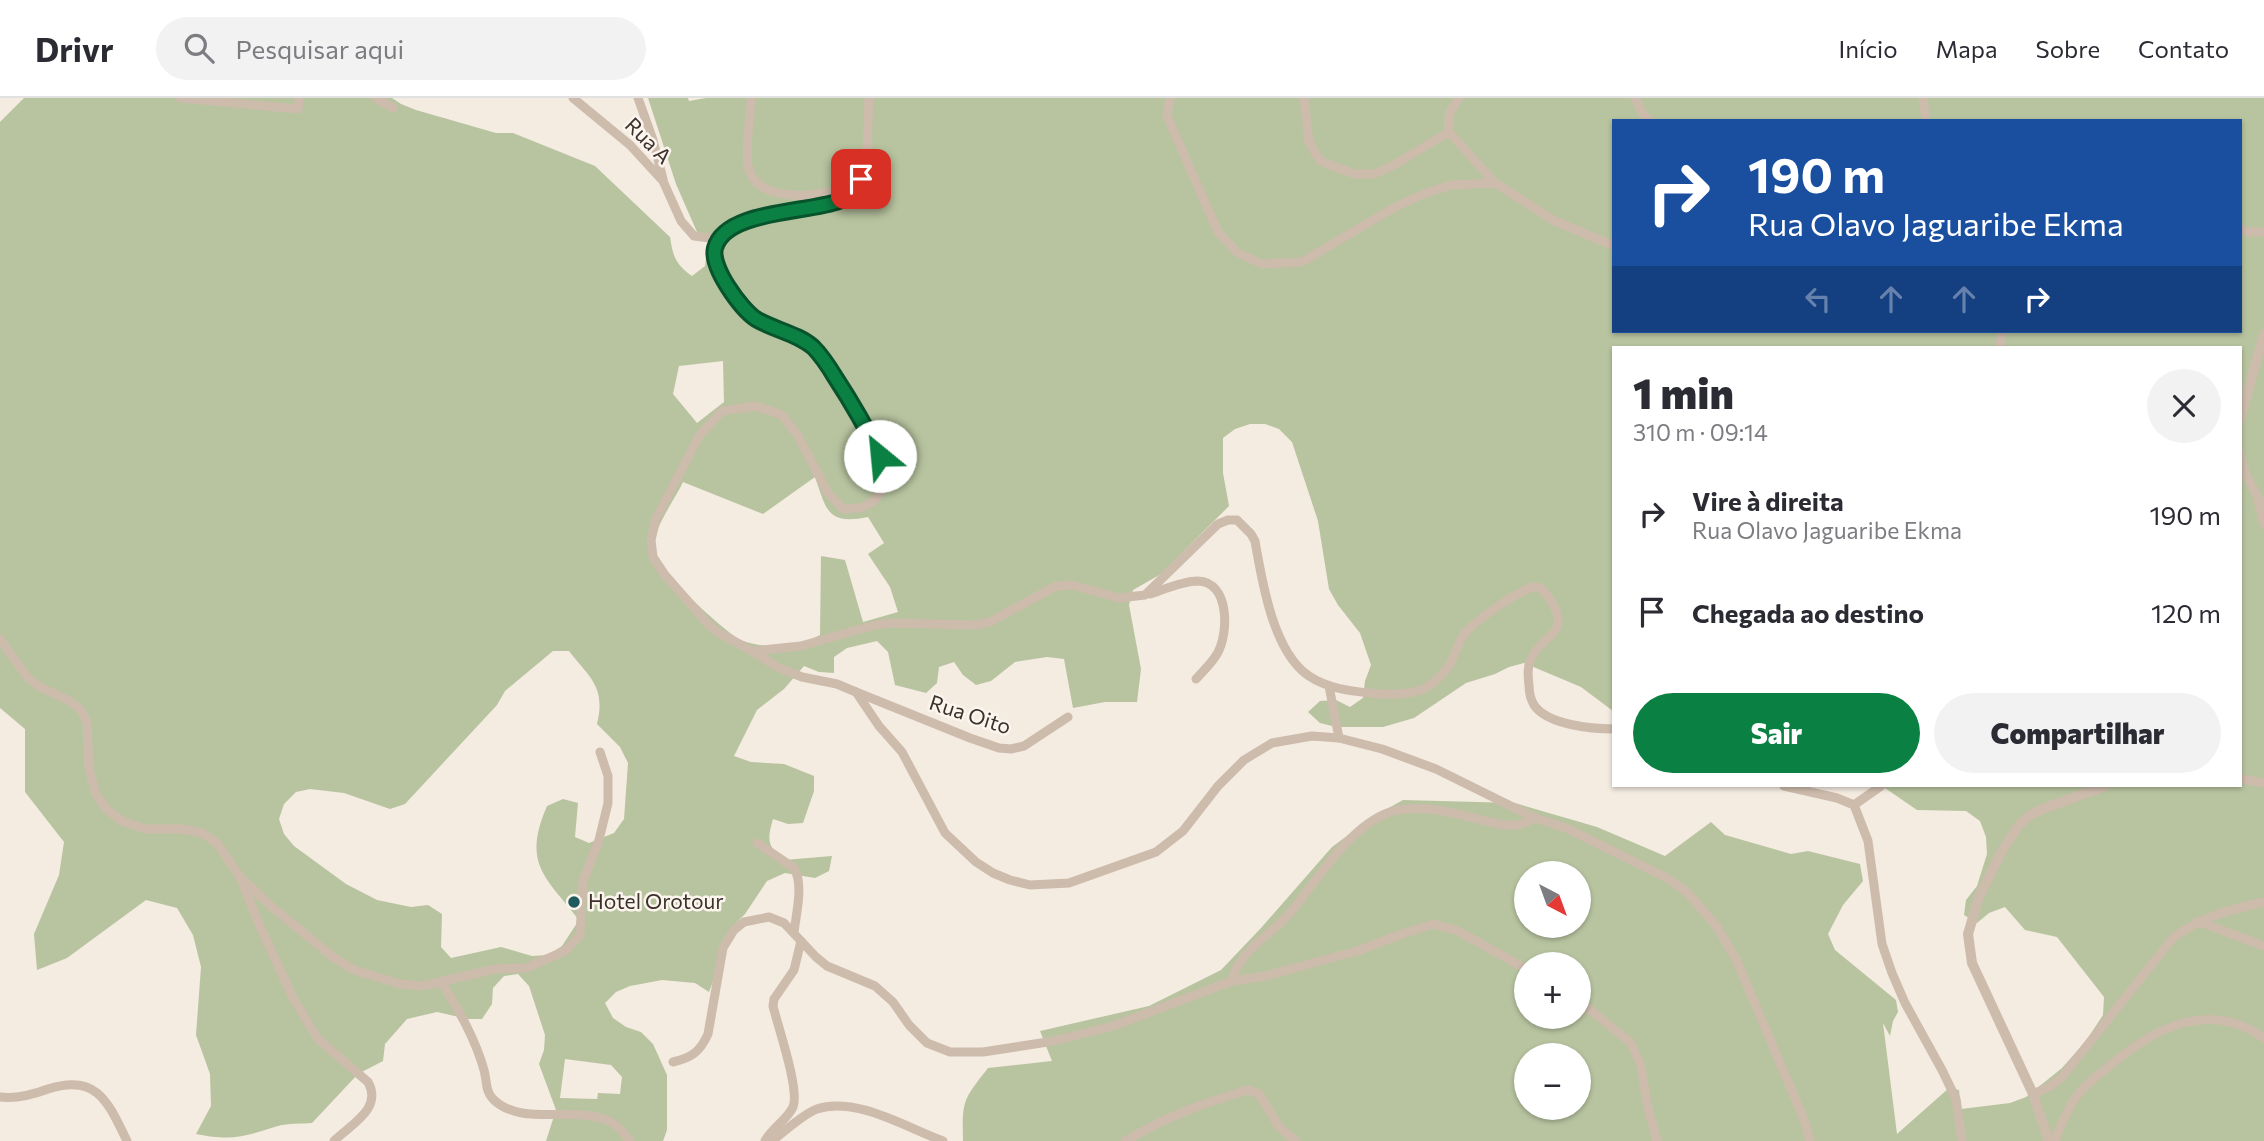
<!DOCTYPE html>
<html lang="pt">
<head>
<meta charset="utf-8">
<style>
	:root { --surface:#fff; --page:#f2f2f3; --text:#2b2b33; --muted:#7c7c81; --line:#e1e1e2; --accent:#0b8043 }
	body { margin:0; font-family:Commissioner,sans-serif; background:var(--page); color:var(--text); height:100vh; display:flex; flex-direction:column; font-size:26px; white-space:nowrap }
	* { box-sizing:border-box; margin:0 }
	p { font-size:23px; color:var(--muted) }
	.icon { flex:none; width:38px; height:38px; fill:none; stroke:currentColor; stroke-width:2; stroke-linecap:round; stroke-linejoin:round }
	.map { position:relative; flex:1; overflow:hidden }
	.side { position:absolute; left:1612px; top:248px; width:630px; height:441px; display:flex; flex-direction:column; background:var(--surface); border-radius:0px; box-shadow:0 2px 5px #0004 }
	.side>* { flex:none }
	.top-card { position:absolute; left:1612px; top:21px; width:630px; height:214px; border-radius:0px; box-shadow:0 2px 5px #0004; background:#1a4fa0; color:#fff; overflow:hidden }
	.needle { width:46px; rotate:139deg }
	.fabs { position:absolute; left:1514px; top:763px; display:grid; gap:14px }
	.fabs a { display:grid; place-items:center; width:77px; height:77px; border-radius:50%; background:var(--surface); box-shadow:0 2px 5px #0004; font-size:35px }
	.pin { position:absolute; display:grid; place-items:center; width:60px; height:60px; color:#fff; margin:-30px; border-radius:14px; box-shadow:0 4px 10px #0006 }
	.me { position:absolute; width:77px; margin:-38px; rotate:332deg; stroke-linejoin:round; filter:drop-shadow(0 0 5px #0008) }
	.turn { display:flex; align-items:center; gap:24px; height:147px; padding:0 21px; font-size:32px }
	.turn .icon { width:91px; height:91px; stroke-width:2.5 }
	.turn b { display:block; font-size:49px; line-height:60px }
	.lanes { display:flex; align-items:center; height:66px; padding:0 21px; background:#0003; justify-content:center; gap:35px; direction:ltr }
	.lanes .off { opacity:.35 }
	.round { display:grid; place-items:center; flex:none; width:74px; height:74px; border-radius:37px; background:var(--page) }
	.headline { display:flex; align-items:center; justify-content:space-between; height:119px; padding:0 21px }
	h1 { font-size:42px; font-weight:800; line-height:52px }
	.action { display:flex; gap:14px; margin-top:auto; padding:14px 21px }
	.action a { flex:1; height:80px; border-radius:42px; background:var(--accent); color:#fff; font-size:28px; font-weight:800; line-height:80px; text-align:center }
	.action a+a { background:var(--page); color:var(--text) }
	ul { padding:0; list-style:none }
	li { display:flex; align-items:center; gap:21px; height:98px; padding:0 21px }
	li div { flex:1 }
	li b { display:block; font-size:26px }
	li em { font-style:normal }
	header { display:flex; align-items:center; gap:42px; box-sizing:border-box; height:98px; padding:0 35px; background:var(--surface); border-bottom:2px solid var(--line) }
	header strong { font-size:33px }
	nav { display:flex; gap:38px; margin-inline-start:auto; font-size:24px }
	.search { width:490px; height:63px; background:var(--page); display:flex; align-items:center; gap:18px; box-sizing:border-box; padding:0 24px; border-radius:38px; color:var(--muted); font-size:26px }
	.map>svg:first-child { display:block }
	.green { fill:#b8c4a0; fill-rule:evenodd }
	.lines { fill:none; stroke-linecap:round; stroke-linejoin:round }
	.minor { stroke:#cdbbac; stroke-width:9 }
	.tertiary { stroke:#cdbbac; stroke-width:10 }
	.route-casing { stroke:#07532c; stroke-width:18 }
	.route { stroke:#0b8043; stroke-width:12 }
	.poi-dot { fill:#1f5a5e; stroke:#fbf5ee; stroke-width:2.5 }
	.labels { text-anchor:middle; stroke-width:5; stroke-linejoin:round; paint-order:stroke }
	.street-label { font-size:21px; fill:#3b302b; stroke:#fbf5ee }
	.poi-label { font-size:21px; fill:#3b302b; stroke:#fbf5ee; text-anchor:start }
</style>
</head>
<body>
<header>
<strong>Drivr</strong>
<div class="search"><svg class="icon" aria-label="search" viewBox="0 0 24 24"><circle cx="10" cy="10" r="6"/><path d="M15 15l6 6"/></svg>Pesquisar aqui</div>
<nav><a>Início</a><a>Mapa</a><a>Sobre</a><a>Contato</a></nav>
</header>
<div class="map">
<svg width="2264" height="1043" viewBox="0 0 2264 1043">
	<rect width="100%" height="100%" fill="#f4ebe1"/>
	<!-- green -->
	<path class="green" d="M 24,0 L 392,0 L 401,6 L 416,12 L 496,35 L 513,35 L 595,68 L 670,139 C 673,158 675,166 692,178 L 705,168 L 709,138 L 697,134 L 676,86 L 648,0 L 688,0 L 689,3 L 706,0 L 2264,0 L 2264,1043 L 963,1043 C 962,1002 963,1002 988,970 L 1052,963 L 1040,933 L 1149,908 L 1221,872 L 1261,830 L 1332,749 L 1374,718 L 1403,702 L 1515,705 L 1597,729 L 1665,758 L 1711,724 L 1725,737 L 1791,756 L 1808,753 L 1860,766 L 1863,783 L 1843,807 L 1828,836 L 1835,852 L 1896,902 L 1898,914 L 1893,923 L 1890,938 L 1883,925 L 1897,1036 L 1949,990 L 1959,992 L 1961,1011 L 2010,1005 L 2026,999 L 2062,970 L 2086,943 L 2103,917 L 2104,899 L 2057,839 L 2025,832 L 2005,809 L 1989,815 L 1977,825 L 1964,817 L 1966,802 L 1977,788 L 1987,756 L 1986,739 L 1980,723 L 1966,713 L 1917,712 L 1882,688 L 2240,688 L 2240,250 L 1614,250 L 1613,613 L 1581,589 L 1524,565 L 1509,569 L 1495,576 L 1466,585 L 1414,620 L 1383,629 L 1336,629 L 1320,625 L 1308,614 L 1320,603 L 1336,602 L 1350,609 L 1363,600 L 1365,583 L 1371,567 L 1360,535 L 1338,507 L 1329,491 L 1318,423 L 1292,344 L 1279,331 L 1265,326 L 1250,326 L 1235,331 L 1223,340 L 1223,375 L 1229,408 L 1161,476 L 1133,492 L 1129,507 L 1141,571 L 1137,604 L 1105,604 L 1073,610 L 1064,561 L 1047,559 L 1015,564 L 991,583 L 976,587 L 963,577 L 954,564 L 939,569 L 937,585 L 926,595 L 895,587 L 888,554 L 877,543 L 847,550 L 834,559 L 834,575 L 819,574 L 804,568 L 784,591 L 757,612 L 734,658 L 751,664 L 784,666 L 814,678 L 814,693 L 803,725 L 788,726 L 773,721 C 767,742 767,748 784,762 L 832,758 L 829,773 L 815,780 L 785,775 L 767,783 L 745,816 L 734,827 L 709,894 L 695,885 L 662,882 L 630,888 L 616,894 L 605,905 L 613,920 L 626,929 L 641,934 L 653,946 L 667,977 L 667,1032 L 663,1043 L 546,1043 L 556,1012 L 539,966 L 544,952 L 545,937 L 529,888 L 518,876 L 504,878 L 493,890 L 492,906 L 482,921 L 468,921 L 437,914 L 407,921 L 385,946 L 383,963 L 358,976 L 312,1025 C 301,1026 288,1025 278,1028 C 243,1039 232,1043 196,1036 L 211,1008 L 210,976 L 196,937 L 201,869 L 193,837 L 177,810 L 146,802 L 67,860 L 37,872 L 34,836 L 59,777 L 64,744 L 25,694 L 25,631 L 0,610 L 0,24 ZM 1614,23 L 2240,23 L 2240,233 L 1614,233 ZM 723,263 L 724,304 L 697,325 L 673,296 L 679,268 ZM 815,379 C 827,413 827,427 868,419 L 884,445 L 868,456 L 890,489 L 898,514 L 863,524 L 845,462 L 821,458 L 820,537 C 799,549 764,552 741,542 C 727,536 675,486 664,473 C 659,468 654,455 653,448 C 653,432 676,399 683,384 L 763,416 ZM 553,553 L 569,553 C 590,580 606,589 597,626 L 620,649 L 628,665 L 624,721 L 614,735 L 589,745 L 575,739 L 578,705 L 563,701 L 547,708 C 522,766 545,778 579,822 L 562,848 L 548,857 L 532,858 L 501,849 L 451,860 L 441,849 L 442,816 L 428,807 L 411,809 L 377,802 L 346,786 L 294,748 L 284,736 L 279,721 L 284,706 L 296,694 L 310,691 L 344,695 L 390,711 L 405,706 L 497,607 L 505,593 ZM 1526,775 L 1578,775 L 1578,828 L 1526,828 ZM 1526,866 L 1578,866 L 1578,919 L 1526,919 ZM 1526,957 L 1578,957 L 1578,1010 L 1526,1010 ZM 565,961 L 611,967 L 622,979 L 620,996 L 598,995 L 597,1001 L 560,1000 Z"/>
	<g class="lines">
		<!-- minor -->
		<g class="minor">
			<polyline points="180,0 298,11 299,0"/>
			<polyline points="376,0 393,10"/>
			<polyline points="573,0 630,47 663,83 681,123 694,138 718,141"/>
			<polyline points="638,0 653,42 663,81"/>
			<path d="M 869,0 C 867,28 871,71 853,93 C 850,96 845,101 840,103 C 820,113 784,112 762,118 C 718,129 698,153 730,193 C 737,202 746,214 755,221 C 779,238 801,236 823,261 L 851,304 L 886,371 L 883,390 L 873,404 L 860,410 L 843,411 L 828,395 L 798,338 L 782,317 L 755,308 L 722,313 L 699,338 L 656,421 L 651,442 L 653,459 L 665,477 L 708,526 L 719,535 L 752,553 L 777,569 L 802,579 L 837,586 L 856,594 L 879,628 L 902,654 L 945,735 L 976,764 L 993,775 L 1010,782 L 1030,787 L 1069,785 L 1156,754 L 1183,733 L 1218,688 L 1244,662 L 1272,645 L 1312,638 L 1339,640 L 1382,651 L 1436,671 L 1535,720 L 1566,730 L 1667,780 L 1687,794 L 1717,829 L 1736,861 L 1805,1024 L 1810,1043"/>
			<polyline points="1170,0 1167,16 1170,25 1218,134 1238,155 1262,166 1302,164 1395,109 1426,95 1451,87 1495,85"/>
			<polyline points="1304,0 1309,44 1320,63 1354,76 1374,76 1392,68 1449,34"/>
			<polyline points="1459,0 1449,16 1449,34 1495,85 1555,123 1614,148"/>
			<polyline points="1635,0 1643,16 1650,23"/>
			<polyline points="1923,0 1926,23"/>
			<path d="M 751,2 C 750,20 745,51 748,68 C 754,101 804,100 829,94 C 839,91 850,86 860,82"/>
			<polyline points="2240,131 2248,134 2264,134"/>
			<polyline points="2000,250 2002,233"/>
			<polyline points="2240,355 2246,378 2264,409"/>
			<polyline points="2258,402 2264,426"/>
			<path d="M 1150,496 C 1165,491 1183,483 1198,483 C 1230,484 1229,536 1217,556 C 1212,565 1203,573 1196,581"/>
			<polyline points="0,541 28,580 40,589 68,602 81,612 87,624 89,671 96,696 107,712 124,724 146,731 182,731 202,735 217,745 240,779 272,809 333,859 354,872 400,886 422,888 495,871 526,870 565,853 580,837 583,783 599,742 608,705 608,678 600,654"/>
			<path d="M 754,553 L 801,548 L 875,527 L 890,525 L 976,527 L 990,524 L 1056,488 L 1072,487 L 1119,500 L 1145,497 L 1218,426 L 1228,422 L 1237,422 L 1251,436 L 1255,443 C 1262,483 1273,554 1309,578 C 1327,590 1349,593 1370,595 C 1388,597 1411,598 1427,589 C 1436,583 1448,572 1452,562 C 1457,552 1459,542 1466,534 C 1474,524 1526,486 1537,489 C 1544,490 1547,498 1551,503 C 1572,537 1541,537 1531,561 C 1527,569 1528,578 1529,587 C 1529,593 1531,602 1534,607 C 1547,627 1593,631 1614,631"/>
			<polyline points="1329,588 1339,640"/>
			<polyline points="856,594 970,640 999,650 1011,651 1024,648 1068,619"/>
			<polyline points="2240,681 2264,685"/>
			<polyline points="1784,688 1837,700 1854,707 1868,743 1882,846 1892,875 1905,905 1942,972 1956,1001 1962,1043"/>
			<polyline points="1854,707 1881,688"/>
			<path d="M 757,745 L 794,770 C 804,787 796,815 794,835"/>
			<path d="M 241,781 L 259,826 L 293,900 L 318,941 L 368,984 C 383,1011 351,1026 334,1043"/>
			<polyline points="2197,823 2264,848"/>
			<path d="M 1232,883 C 1238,853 1270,838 1289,816 C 1316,784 1349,728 1390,714 C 1416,706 1449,713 1474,720 C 1498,726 1513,733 1535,720"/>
			<path d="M 442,885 C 459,913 475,940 484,972 C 487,982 485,993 493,1001 C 521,1030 578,1006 611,1024 C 619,1028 625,1037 630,1043"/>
			<polyline points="1578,902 1631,945 1641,968 1647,1006 1657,1043"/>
			<path d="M 673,964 C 691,960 700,954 708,936 L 723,850 L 734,832 L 744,824 L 769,819 L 784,825 L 816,859 L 827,868 L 875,888 L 893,904 L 909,927 L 927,945 L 950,954 L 983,954 L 1054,943 L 1113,928 L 1232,883 L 1265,878 L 1357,853 L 1402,836 L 1434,826 L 1458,833 L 1526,871"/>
			<path d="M 2033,996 L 2051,988 L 2062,979 L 2173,840 C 2202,818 2229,812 2264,804"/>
			<path d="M 0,999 C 17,1001 32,997 48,991 C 97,975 108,1004 127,1043"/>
			<path d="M 765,1043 C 772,1030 787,1022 793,1009 C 800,992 778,929 773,908 L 774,901 L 794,872 L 801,843"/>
			<path d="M 772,1043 C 784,1034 803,1016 817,1011 C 856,998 907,1030 943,1043"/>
			<polyline points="1125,1043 1160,1024 1198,1008 1241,994 1248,992 1259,996 1279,1029 1296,1043"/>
			<path d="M 2055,1043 C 2061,1028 2066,1012 2076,999 C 2086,986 2099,976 2112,966 C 2157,928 2210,902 2264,940"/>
		</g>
		<!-- tertiary -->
		<g class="tertiary">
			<polyline points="2240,321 2264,236"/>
			<polyline points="2049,1043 2033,996 1972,865 1968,836 1979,799 2003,751 2019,727 2029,718 2040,712 2105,688"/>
		</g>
	</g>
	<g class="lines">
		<defs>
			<path id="route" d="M 861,81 C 855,90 849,99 839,103 C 808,115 725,112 715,150 C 710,169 741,211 756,221 C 774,232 797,235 813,249 C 822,258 829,269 835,279 C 852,305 867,331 880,358"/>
		</defs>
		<!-- route casing -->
		<use href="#route" class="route-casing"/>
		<!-- route -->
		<use href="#route" class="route"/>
	</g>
	<!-- markers -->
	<circle class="poi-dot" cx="574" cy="804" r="7"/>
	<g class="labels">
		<!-- street labels -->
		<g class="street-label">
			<text transform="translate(648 43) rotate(45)" y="7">Rua A</text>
			<text transform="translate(970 617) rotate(18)" y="7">Rua Oito</text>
		</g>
		<!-- poi labels -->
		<g class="poi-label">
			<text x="588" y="811">Hotel Orotour</text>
		</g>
	</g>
</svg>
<div class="fabs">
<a><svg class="needle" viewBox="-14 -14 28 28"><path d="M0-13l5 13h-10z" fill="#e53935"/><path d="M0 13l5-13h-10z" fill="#7c7c81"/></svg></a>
<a>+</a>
<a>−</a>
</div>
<div class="pin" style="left:861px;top:81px;background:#d93025"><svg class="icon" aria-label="arrive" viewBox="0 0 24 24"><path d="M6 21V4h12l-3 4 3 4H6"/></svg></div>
<svg class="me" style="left:880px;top:358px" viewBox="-20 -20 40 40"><circle r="19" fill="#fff"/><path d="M0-13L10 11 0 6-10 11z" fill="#0b8043"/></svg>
<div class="top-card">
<div class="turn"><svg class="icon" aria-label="right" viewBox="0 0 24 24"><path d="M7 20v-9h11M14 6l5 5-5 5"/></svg><div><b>190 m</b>Rua Olavo Jaguaribe Ekma</div></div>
<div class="lanes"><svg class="icon off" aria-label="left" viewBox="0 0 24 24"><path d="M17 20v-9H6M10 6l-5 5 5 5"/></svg><svg class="icon off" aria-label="ahead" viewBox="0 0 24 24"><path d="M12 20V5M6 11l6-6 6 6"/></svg><svg class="icon off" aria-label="ahead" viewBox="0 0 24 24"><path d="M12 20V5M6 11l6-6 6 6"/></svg><svg class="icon" aria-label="right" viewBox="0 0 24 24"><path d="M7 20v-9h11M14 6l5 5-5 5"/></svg></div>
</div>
<section class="side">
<div class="headline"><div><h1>1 min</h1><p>310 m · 09:14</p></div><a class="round"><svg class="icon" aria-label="close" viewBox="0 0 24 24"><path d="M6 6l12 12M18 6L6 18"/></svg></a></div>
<ul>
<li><svg class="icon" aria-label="right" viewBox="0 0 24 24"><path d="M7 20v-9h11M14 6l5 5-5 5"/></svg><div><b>Vire à direita</b><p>Rua Olavo Jaguaribe Ekma</p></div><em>190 m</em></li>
<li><svg class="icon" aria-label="arrive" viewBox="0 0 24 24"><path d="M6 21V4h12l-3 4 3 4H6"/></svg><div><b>Chegada ao destino</b></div><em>120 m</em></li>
</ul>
<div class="action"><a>Sair</a><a>Compartilhar</a></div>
</section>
</div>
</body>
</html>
